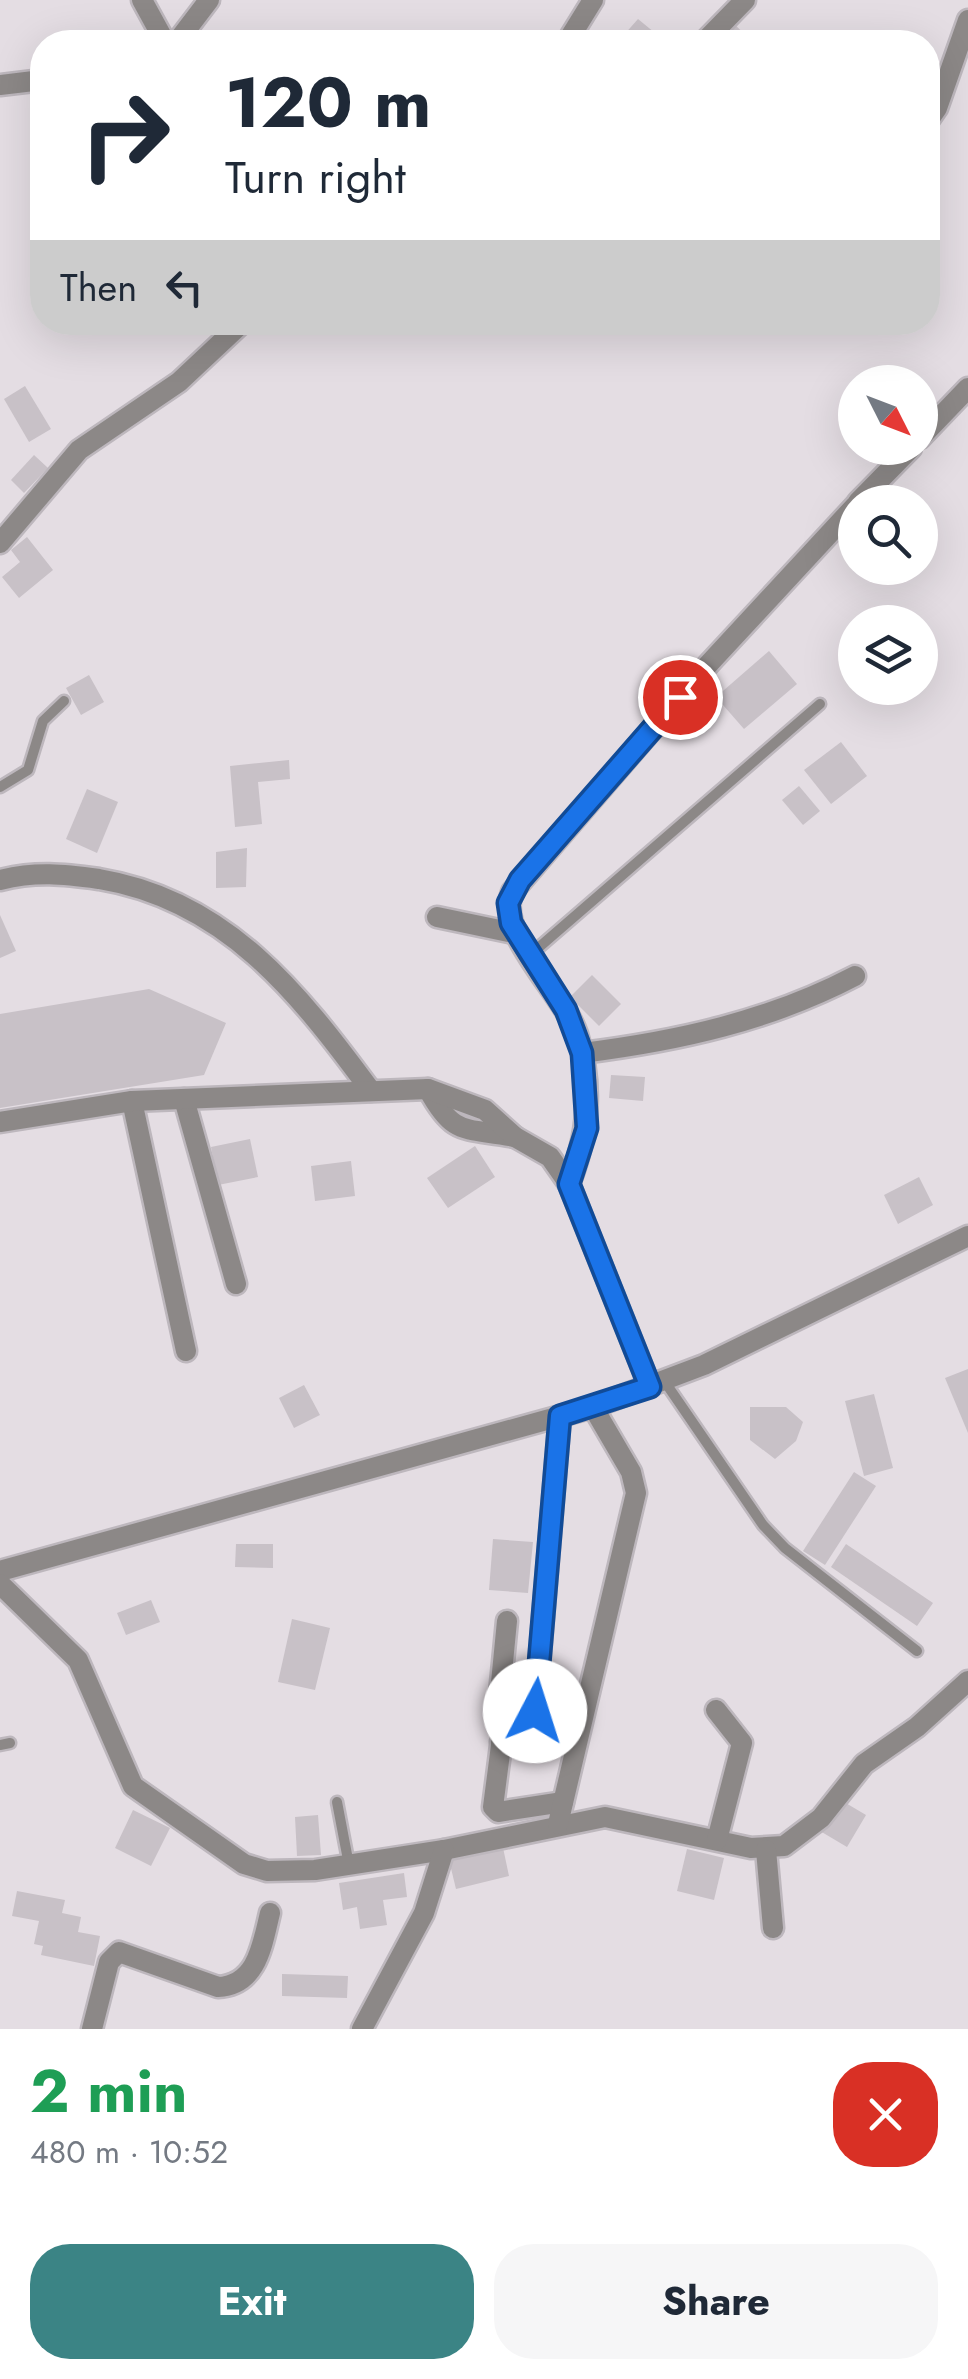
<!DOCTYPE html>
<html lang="en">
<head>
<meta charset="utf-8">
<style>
	:root { --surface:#fff; --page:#f6f6f7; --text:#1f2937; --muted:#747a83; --accent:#3b8485 }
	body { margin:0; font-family:Jost,sans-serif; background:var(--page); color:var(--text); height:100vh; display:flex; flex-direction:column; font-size:38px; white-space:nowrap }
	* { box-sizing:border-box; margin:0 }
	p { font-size:32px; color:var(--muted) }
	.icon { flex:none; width:55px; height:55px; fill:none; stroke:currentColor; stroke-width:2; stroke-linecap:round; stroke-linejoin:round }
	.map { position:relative; height:2029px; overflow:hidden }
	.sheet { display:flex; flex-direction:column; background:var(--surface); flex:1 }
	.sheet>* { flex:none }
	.guide { position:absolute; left:30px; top:30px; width:910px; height:305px; border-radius:40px; box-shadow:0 10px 40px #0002; background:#fff; color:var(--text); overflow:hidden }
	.needle { width:65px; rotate:132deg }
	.fabs { position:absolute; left:838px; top:365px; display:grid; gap:20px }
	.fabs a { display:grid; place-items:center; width:100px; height:100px; border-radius:50%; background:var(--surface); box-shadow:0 10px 40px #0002; font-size:50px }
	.pin { position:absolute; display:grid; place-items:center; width:85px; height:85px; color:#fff; margin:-42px; border:5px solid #fff; border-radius:50%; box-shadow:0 2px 10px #0007 }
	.me { position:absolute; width:110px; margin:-55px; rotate:5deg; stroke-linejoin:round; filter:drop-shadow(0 0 8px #0008) }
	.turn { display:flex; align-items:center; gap:35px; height:210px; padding:0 30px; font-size:45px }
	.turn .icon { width:130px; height:130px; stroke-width:2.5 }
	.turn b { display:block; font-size:70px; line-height:85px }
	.then { display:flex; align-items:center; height:95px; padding:0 30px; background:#0003; gap:20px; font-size:38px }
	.round { display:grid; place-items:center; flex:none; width:105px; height:105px; border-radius:40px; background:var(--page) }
	.headline { display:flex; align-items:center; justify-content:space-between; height:170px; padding:0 30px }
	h1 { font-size:60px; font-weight:700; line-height:75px; color:#1e9e55 }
	.primary-button { display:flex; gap:20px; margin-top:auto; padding:20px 30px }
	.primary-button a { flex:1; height:115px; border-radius:40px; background:var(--accent); color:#fff; font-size:40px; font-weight:700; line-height:115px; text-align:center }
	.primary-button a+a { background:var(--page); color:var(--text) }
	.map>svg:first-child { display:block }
	.building { fill:#c8c1c7 }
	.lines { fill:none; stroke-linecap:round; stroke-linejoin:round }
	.service-casing { stroke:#bdb7bd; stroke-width:15 }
	.minor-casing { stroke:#bdb7bd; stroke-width:25 }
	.service { stroke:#8c8887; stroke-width:10 }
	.minor { stroke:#8c8887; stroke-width:20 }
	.route-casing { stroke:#114b97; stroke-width:25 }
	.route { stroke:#1a73e8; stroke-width:18 }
</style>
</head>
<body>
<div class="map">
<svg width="968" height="2029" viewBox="0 0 968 2029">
	<rect width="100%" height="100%" fill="#e4dde3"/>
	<!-- building -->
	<g class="building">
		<polygon points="638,19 666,42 630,42 623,36"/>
		<polygon points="734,24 753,42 715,42"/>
		<polygon points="25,386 51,429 29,442 4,399"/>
		<polygon points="34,455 48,468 24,493 11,480"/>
		<polygon points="27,537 53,570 19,598 2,577 20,562 11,550"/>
		<polygon points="769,651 797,684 744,729 716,697"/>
		<polygon points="89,675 104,702 81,715 66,688"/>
		<polygon points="841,742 867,776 831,804 804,770"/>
		<polygon points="289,760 290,779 258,782 262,824 235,827 230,766"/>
		<polygon points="799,786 820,811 803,825 782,800"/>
		<polygon points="87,789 118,802 97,853 66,839"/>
		<polygon points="247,848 246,887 216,888 216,852"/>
		<polygon points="0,915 16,951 0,958"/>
		<polygon points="592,975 621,1004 599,1026 570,997"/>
		<polygon points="149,989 226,1023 204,1075 0,1108 0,1014"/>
		<polygon points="611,1075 645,1077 643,1101 609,1098"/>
		<polygon points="250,1139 258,1177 218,1185 211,1147"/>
		<polygon points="475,1146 495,1177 448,1208 427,1178"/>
		<polygon points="351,1161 355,1196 315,1201 311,1166"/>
		<polygon points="919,1177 933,1205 898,1224 884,1195"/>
		<polygon points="968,1369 968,1433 945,1378"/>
		<polygon points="304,1385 320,1415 294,1428 279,1398"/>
		<polygon points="874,1394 893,1468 864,1476 845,1401"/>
		<polygon points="750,1407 786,1407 803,1422 796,1441 775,1459 750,1440"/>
		<polygon points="854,1472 876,1486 825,1565 803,1551"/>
		<polygon points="493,1539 533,1542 528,1593 489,1590"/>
		<polygon points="236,1544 273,1544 273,1568 235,1567"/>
		<polygon points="846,1544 933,1603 917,1626 831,1567"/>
		<polygon points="151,1600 160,1622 126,1635 117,1613"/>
		<polygon points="292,1619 330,1628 315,1690 278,1682"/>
		<polygon points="839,1799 866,1815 847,1847 820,1831"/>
		<polygon points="133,1810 170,1828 151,1866 115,1848"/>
		<polygon points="318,1815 321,1855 297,1856 295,1817"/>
		<polygon points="502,1843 509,1876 456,1889 448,1856"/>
		<polygon points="687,1849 724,1858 714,1900 677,1891"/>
		<polygon points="404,1873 407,1897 383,1900 387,1925 360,1929 357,1907 343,1910 339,1883"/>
		<polygon points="17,1891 65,1900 62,1913 81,1917 78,1932 100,1936 94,1966 41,1955 43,1946 34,1944 39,1921 12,1916"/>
		<polygon points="282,1974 348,1976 347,1998 282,1996"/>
	</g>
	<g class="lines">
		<defs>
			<g id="service">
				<polyline points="0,787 28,770 43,721 64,701"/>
				<polyline points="530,955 820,704"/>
				<polyline points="665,1382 763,1525 785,1548 917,1651"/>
				<polyline points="0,1745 10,1743"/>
				<polyline points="337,1802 349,1865"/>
			</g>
			<g id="minor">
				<polyline points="142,0 165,42"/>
				<polyline points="177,42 209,0"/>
				<polyline points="567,42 593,0"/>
				<polyline points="704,42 745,0"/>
				<polyline points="0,85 42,80"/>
				<polyline points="928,121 937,108 968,20"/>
				<polyline points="920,438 968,388"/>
				<polyline points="858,502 911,448"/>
				<polyline points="0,543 79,450 179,382 243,322"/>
				<path d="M 0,880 C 36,871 63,874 99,879 C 226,900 298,992 371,1091"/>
				<polyline points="437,917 514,933"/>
				<path d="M 582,1053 C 678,1041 769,1021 855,976"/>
				<path d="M 428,1089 C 454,1137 463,1127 515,1137"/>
				<polyline points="184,1099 236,1284"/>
				<polyline points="132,1101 186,1351"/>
				<polyline points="0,1122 132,1101 428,1089 485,1110 515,1137 550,1157 569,1184 650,1387"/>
				<path d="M 569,1184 C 588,1136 593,1084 577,1034 C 563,992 496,935 512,892 L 705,668 L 855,506"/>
				<polyline points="0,1571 593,1407 704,1365 968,1236"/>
				<polyline points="0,1584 78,1660 133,1786 244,1864 267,1871 315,1870 444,1850 605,1817 751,1848 784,1846 821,1818 864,1764 917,1727 968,1681"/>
				<polyline points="507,1621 500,1693 506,1707 493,1807 498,1812 563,1802"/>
				<polyline points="716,1710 742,1743 717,1840"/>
				<polyline points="501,1742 528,1744 533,1737 560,1416"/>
				<polyline points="558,1824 636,1493 631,1472 593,1407"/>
				<polyline points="766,1850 773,1928"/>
				<path d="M 92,2029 L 109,1962 L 119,1952 L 218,1987 C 257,1985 262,1946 270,1913"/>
				<polyline points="362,2029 424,1913 444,1850"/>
			</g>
		</defs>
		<!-- service casing -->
		<use href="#service" class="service-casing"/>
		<!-- minor casing -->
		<use href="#minor" class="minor-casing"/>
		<!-- service -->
		<use href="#service" class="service"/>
		<!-- minor -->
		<use href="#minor" class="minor"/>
	</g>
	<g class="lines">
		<defs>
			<polyline id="route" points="535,1711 560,1416 650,1387 569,1184 587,1128 582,1053 566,1010 511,923 508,903 520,880 680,697"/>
		</defs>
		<!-- route casing -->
		<use href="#route" class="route-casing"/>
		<!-- route -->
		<use href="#route" class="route"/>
	</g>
</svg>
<div class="fabs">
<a><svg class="needle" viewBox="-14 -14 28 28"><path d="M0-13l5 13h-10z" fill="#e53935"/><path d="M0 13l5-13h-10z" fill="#747a83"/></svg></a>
<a><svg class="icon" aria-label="search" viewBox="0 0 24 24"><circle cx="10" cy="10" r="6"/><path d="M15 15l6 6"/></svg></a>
<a><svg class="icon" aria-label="layers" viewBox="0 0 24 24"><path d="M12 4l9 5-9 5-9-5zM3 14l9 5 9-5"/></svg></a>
</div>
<div class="pin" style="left:680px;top:697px;background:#d93025"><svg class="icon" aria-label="arrive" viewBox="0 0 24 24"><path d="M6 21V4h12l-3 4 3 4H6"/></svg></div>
<svg class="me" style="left:535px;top:1711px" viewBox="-20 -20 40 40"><circle r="19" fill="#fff"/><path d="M0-13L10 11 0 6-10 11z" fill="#1a73e8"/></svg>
<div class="guide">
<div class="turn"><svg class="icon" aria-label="right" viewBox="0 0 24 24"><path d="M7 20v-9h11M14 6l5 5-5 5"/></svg><div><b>120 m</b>Turn right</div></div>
<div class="then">Then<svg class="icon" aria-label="left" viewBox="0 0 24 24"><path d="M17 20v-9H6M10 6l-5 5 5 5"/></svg></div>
</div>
</div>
<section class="sheet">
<div class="headline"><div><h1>2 min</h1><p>480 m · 10:52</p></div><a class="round" style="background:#d93025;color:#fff"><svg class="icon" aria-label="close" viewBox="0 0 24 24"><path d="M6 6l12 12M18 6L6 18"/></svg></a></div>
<div class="primary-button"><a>Exit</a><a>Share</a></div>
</section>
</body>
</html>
